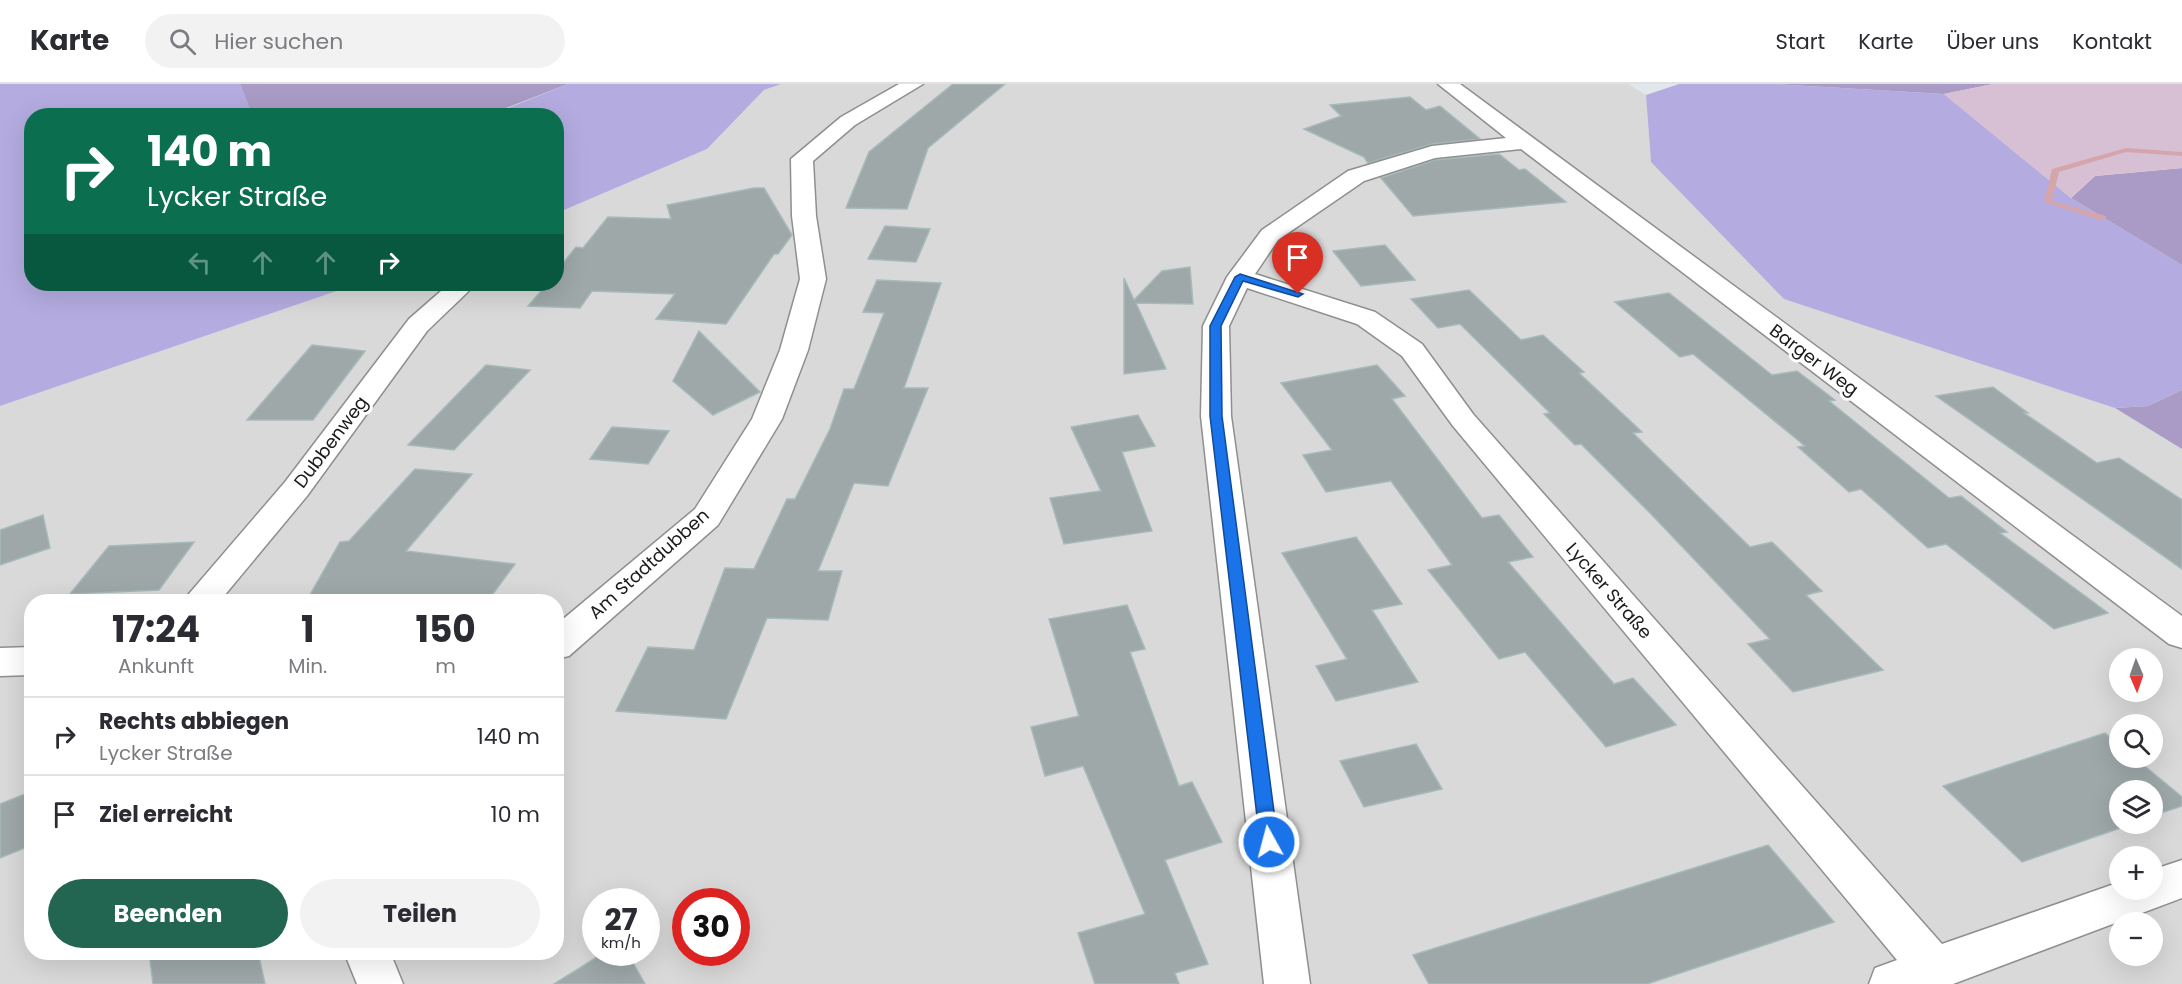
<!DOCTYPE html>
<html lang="de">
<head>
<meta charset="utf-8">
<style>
	:root { --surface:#fff; --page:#f2f2f3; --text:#2b2b33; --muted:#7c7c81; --line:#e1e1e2; --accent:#226652 }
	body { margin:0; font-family:Poppins,sans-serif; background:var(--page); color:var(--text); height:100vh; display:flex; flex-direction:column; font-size:22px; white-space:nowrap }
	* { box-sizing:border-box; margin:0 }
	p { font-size:20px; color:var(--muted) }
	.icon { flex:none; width:33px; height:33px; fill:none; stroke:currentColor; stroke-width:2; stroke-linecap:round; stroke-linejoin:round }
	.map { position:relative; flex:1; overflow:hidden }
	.drawer { position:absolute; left:24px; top:510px; width:540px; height:366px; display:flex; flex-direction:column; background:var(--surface); border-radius:24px; box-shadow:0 6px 24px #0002 }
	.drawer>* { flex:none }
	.guide { position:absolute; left:24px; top:24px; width:540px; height:183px; border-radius:24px; box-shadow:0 6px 24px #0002; background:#0b6e4f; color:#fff; overflow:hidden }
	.needle { width:39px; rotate:178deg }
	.buttons { position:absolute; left:2109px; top:564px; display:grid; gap:12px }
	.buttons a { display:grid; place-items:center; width:54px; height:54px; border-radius:50%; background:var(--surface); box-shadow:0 6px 24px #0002; font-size:30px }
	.speed { position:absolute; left:582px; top:804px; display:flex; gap:12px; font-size:30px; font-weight:700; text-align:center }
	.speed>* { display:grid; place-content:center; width:78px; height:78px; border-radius:50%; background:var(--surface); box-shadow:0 6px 24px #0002; line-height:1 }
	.speed small { font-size:15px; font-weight:400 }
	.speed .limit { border:9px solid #d22; background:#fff; color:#111 }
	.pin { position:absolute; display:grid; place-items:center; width:51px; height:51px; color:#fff; margin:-62px -26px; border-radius:50% 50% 50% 0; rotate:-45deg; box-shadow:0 0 6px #0007 }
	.pin .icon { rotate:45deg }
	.me { position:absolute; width:66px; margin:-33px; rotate:353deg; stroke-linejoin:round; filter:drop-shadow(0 0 4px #0008) }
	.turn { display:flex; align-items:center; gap:21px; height:126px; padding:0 24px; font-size:27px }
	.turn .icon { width:78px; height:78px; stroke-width:2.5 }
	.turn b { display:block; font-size:42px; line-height:51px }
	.lanes { display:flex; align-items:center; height:57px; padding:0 24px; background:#0003; justify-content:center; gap:30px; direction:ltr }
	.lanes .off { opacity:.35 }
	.eta { display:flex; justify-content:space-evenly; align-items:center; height:102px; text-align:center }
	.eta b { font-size:36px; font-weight:700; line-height:42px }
	.primary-button { display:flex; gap:12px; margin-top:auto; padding:12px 24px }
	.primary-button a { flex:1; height:69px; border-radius:36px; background:var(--accent); color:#fff; font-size:24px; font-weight:700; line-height:69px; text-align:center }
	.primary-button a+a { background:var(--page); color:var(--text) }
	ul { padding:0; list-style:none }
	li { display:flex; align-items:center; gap:18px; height:78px; padding:0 24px; border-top:2px solid var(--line) }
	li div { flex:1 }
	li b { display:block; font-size:22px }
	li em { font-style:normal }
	header { display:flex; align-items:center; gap:36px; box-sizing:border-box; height:84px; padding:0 30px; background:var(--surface); border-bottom:2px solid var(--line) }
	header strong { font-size:28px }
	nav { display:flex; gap:33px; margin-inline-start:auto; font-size:21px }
	.search { width:420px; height:54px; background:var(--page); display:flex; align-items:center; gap:15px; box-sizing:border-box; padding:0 21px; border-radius:33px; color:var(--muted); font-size:22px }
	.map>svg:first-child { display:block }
	.residential { fill:#d8d9d8; fill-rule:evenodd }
	.grass { fill:#b4ace0 }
	.forest { fill:#aa9bc6 }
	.wetland { fill:#d7c0d3 }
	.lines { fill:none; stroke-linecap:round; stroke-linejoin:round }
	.stream { fill:#d4a6ac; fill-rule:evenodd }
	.building { fill:#9ea8a9; stroke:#a6b9bb; stroke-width:1.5 }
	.minor-casing { stroke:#8f8f8f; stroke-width:3 }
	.minor { fill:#fff; fill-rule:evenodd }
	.route { fill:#1a73e8; stroke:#114b97; stroke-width:1.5 }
	.labels { text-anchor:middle; stroke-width:6; stroke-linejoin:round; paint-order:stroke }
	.street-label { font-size:18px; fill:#1b1b1b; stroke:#fff }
</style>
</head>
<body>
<header>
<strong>Karte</strong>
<div class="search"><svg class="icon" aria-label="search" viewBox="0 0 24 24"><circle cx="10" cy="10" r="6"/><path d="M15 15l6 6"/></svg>Hier suchen</div>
<nav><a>Start</a><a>Karte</a><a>Über uns</a><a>Kontakt</a></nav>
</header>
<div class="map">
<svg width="2182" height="900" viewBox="0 0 2182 900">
	<rect width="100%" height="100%" fill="#e1e8eb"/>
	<!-- residential -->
	<path class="residential" d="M 781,0 L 1628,0 L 1646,11 L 1651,78 L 2115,324 L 2182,365 L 2182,900 L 0,900 L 0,322 L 357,200 L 556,200 L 557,129 L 707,65 L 764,6 ZM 32,518 L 556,518 L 556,868 L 32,868 ZM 2120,574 L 2152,574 L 2152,608 L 2120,608 ZM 2120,640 L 2152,640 L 2152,674 L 2120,674 ZM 2120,706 L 2152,706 L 2152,740 L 2120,740 ZM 2120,772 L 2152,772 L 2152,806 L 2120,806 ZM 596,818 L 646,818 L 646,868 L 596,868 ZM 686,818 L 736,818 L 736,868 L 686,868 ZM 2120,838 L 2152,838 L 2152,872 L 2120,872 Z"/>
	<!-- grass -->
	<g class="grass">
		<polygon points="0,0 240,0 252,31 32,32 32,200 357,200 0,322"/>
		<polygon points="568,0 781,0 764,6 707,65 557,129 556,32 488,32"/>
		<polygon points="1679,0 1775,0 1944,10 2071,114 2182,181 2182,306 2148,322 2115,324 1784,215 1651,78 1646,11"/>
	</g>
	<!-- forest -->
	<g class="forest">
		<polygon points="240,0 568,0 488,31 252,31"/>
		<polygon points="1775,0 1993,0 1944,10"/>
		<polygon points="2182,84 2182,181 2071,114 2095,92"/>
		<polygon points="2182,306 2182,365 2115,324 2148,322"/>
	</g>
	<!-- wetland -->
	<polygon class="wetland" points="1993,0 2182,0 2182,84 2095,92 2071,114 1944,10"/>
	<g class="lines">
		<!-- stream -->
		<polygon class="stream" points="2126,64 2182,68 2182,72 2126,68 2059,88 2052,117 2106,132 2106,136 2100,136 2044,118 2052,85"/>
	</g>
	<!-- building -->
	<g class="building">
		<polygon points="953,0 1005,0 928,64 907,125 846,124 869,68"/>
		<polygon points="1410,13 1426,26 1440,22 1480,55 1432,60 1368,79 1364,73 1304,45 1341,32 1330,21"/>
		<polygon points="1499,70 1519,86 1525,85 1566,118 1413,132 1381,94 1435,76"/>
		<polygon points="754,104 764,104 792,151 778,170 774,170 726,240 656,235 675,210 592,207 580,224 528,222 547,200 556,200 556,188 576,163 583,164 608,133 671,135 667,121"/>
		<polygon points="885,142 930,145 916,178 868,175"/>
		<polygon points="1385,161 1415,196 1361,202 1333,167"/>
		<polygon points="1190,183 1193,220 1136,219 1166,285 1124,290 1124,194 1134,216 1162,187"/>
		<polygon points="877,196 941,199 904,304 928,304 888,402 854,399 818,487 842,487 828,536 767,534 726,635 616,627 648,563 694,566 725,484 754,485 787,415 795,415 830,345 844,305 854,305 884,229 863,228"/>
		<polygon points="1469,206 1521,256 1543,251 1584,288 1579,289 1642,348 1633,349 1750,463 1772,458 1822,507 1806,511 1883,586 1793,608 1748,560 1770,555 1651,430 1581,360 1575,361 1544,330 1550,329 1460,240 1438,244 1411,215"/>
		<polygon points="1669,209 1772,291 1797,287 1835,316 1829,317 1949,414 1961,412 2007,448 2000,449 2108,529 2054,545 1946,460 1928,464 1861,405 1849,408 1798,363 1805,362 1693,270 1680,273 1615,218"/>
		<polygon points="699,247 760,308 713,331 673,297"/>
		<polygon points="312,261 365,267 313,336 247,336"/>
		<polygon points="486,281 530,286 454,366 408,361"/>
		<polygon points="1377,281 1405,312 1392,315 1482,434 1499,431 1533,473 1508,478 1614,600 1633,594 1676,641 1606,663 1525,568 1499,575 1428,486 1452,481 1391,397 1326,408 1303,371 1332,366 1281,299"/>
		<polygon points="1993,303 2028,329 2024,329 2097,379 2119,374 2182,416 2182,485 1936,312"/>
		<polygon points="1138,331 1155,362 1122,368 1152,447 1064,460 1050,414 1101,407 1071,343"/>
		<polygon points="612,343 669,347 648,380 590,375"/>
		<polygon points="415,385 472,390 406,467 515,480 487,518 411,518 416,511 306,518 340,458 349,457"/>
		<polygon points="43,431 50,464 0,481 0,446"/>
		<polygon points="1356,453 1402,520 1372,526 1418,598 1336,617 1316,582 1347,575 1282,469"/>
		<polygon points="194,458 159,506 70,510 109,462"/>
		<polygon points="1127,521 1145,565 1130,568 1179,702 1192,698 1222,758 1165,776 1208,880 1175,889 1179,900 1095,900 1078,849 1145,830 1083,682 1045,692 1031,643 1079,632 1049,535"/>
		<polygon points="2105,649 2120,661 2120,674 2135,674 2182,713 2182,722 2152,732 2152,706 2120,706 2120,740 2132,740 2022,778 1943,702"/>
		<polygon points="1416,660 1442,705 1364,723 1340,677"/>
		<polygon points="32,707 32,761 0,774 0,720"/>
		<polygon points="1768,761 1834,838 1647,900 1429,900 1413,871"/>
		<polygon points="149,868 258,868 265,900 153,900"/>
		<polygon points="605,868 627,868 645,900 554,900"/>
	</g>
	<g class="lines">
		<defs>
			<g id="minor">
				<polygon points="899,0 923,0 855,41 813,77 816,132 826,195 808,266 782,335 718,441 569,572 556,575 556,541 695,425 752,335 780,266 800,195 792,132 791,75 841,33"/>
				<polygon points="1438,0 1460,0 2182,532 2182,564 2169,560 1521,65 1435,74 1364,97 1278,156 1255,190 1375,228 1422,260 1473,330 1942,860 2120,798 2120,806 2152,806 2152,786 2182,776 2182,814 1953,900 1869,900 1875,884 1897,876 1453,342 1402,272 1357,240 1247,204 1229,242 1231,332 1310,900 1264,900 1201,332 1203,242 1227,193 1262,146 1348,87 1432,62 1506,54"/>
				<polygon points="449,200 476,200 427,247 307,412 219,518 182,518 285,398 409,235"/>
				<polygon points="32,563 32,591 0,592 0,564"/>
				<polygon points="344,868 390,868 403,900 357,900"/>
			</g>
		</defs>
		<!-- minor casing -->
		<use href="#minor" class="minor-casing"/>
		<!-- minor -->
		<use href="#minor" class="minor"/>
	</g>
	<!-- route -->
	<polygon class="route" points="1240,190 1303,210 1298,213 1243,197 1221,242 1222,332 1278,758 1275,763 1269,766 1263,763 1260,758 1210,332 1210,242 1235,193"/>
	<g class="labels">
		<!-- street labels -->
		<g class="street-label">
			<text transform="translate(1814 276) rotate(37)" y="6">Barger Weg</text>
			<text transform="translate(331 358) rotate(-53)" y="6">Dubbenweg</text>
			<text transform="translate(649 480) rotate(-42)" y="6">Am Stadtdubben</text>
			<text transform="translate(1609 507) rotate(49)" y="6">Lycker Straße</text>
		</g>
	</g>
</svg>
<div class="buttons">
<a><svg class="needle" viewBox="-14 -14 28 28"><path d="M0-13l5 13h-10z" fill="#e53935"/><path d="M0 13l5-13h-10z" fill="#7c7c81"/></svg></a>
<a><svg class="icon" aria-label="search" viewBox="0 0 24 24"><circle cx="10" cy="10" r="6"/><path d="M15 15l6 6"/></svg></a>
<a><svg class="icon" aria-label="layers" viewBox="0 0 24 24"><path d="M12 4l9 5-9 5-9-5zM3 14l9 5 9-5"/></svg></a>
<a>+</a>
<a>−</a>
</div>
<div class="speed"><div>27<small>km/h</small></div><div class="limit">30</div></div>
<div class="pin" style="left:1298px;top:210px;background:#d93025"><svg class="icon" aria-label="arrive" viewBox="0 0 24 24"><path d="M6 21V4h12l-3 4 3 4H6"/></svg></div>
<svg class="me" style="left:1269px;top:758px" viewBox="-20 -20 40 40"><circle r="17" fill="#1a73e8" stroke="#fff" stroke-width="3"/><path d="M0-11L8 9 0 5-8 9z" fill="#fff"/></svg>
<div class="guide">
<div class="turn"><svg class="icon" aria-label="right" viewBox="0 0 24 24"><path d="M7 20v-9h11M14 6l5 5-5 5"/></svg><div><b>140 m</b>Lycker Straße</div></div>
<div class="lanes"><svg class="icon off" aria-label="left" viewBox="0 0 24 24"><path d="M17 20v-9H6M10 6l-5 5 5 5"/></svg><svg class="icon off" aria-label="ahead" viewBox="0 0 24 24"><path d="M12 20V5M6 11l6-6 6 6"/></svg><svg class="icon off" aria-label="ahead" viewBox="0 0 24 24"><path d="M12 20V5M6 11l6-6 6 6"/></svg><svg class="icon" aria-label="right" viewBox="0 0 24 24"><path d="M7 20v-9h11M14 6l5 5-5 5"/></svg></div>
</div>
<section class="drawer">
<div class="eta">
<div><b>17:24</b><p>Ankunft</p></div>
<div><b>1</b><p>Min.</p></div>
<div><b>150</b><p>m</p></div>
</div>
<ul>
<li><svg class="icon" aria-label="right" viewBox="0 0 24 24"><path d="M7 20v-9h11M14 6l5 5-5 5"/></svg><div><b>Rechts abbiegen</b><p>Lycker Straße</p></div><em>140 m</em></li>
<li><svg class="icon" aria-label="arrive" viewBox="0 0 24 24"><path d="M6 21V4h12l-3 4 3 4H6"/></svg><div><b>Ziel erreicht</b></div><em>10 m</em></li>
</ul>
<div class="primary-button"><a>Beenden</a><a>Teilen</a></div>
</section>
</div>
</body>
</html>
